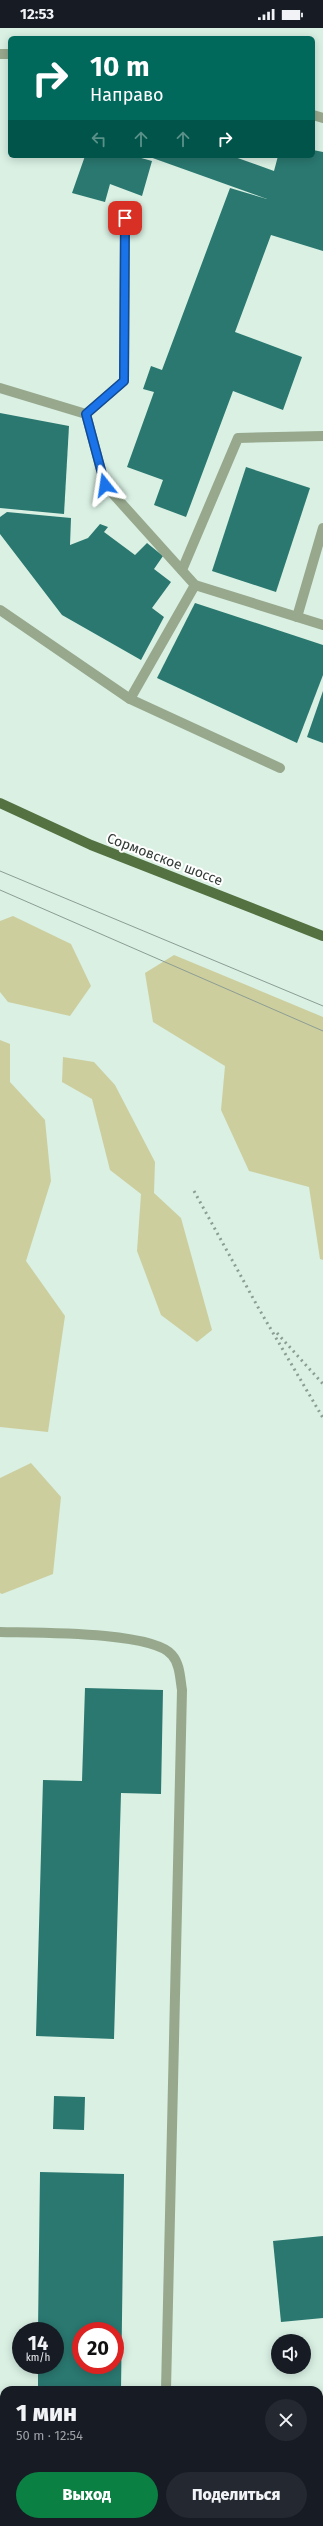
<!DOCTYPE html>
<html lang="ru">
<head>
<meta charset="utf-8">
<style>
	:root { --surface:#171b24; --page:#242831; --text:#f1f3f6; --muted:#9ea1a6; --accent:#0b8043 }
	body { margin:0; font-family:"Fira Sans",sans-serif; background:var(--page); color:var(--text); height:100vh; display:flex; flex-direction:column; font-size:15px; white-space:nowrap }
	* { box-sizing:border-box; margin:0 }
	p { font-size:13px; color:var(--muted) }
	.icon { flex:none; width:22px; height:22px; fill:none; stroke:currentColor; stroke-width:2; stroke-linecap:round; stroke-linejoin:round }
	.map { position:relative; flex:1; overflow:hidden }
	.sheet { position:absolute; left:0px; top:2358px; width:323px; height:140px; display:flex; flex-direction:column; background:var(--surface); border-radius:12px 12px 0 0; box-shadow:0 2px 10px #0003 }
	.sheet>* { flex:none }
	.top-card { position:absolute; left:8px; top:8px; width:307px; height:122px; border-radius:6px; box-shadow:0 2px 10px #0003; background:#00695c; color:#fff; overflow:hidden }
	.buttons { position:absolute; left:271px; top:2306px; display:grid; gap:8px }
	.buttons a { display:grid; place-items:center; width:40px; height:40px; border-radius:50%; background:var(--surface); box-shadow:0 2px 10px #0003; font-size:20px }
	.speed { position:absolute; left:12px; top:2294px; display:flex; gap:8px; font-size:20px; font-weight:700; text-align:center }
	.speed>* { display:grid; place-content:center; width:52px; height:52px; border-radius:50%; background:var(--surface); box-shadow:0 2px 10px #0003; line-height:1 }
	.speed small { font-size:10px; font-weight:400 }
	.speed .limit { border:6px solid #d22; background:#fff; color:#111 }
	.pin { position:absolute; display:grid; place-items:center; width:34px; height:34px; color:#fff; margin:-17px; border-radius:8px; box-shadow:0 2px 6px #0006 }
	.me { position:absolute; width:44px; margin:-22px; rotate:345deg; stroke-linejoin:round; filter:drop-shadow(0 0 3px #0008) }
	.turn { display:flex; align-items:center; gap:14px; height:84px; padding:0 16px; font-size:18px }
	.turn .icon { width:52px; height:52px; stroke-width:2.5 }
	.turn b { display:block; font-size:28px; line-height:34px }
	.lanes { display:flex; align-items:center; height:38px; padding:0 16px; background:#0003; justify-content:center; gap:20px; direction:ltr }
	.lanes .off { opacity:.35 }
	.round { display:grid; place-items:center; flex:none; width:42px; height:42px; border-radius:21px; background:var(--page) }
	.headline { display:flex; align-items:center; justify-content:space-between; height:68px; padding:0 16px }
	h1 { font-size:24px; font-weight:800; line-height:30px }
	.action { display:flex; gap:8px; margin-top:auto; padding:8px 16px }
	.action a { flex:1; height:46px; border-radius:24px; background:var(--accent); color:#fff; font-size:16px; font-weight:800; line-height:46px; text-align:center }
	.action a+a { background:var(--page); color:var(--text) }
	.status { display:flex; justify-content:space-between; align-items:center; height:28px; padding:0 20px; background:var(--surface); direction:ltr }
	.status svg { height:11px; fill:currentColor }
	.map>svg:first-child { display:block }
	.green { fill:#cdce9e }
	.building { fill:#2a7870; fill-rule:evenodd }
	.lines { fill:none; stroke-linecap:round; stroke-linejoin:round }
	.lane { stroke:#97a88d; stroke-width:10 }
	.street { stroke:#97a88d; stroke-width:10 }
	.primary { stroke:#537141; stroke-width:10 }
	.tram { stroke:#8c9d94; stroke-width:1 }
	.rail { stroke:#8c9d94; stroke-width:3; stroke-dasharray:2 4; stroke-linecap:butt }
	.route-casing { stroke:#114b97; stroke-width:10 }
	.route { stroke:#1a73e8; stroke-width:7 }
	.labels { text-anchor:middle; stroke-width:4; stroke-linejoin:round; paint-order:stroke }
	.street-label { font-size:14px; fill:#343d38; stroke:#fff }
</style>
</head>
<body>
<div class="status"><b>12:53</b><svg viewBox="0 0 49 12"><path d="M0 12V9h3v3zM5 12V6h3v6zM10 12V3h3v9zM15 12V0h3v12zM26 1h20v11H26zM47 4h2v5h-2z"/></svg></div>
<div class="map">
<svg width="323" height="2498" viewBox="0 0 323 2498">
	<rect width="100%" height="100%" fill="#d9f0e3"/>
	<!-- green -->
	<g class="green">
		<polygon points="13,888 71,916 91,958 70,988 8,974 0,964 0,893"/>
		<polygon points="174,927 323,989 323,1232 320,1231 309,1159 249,1143 221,1082 225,1038 153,994 145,945"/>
		<polygon points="0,1012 10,1016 10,1054 45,1092 51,1153 26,1233 65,1288 48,1404 0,1399"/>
		<polygon points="63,1029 94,1034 115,1057 155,1134 154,1165 181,1190 212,1302 197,1314 161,1287 137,1223 141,1166 110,1142 92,1071 62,1054"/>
		<polygon points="31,1435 61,1469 53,1546 2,1566 0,1565 0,1450"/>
	</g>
	<!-- building -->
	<g class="building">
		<polygon points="313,122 323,124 323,223 271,207 235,304 302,329 283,382 233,363 186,489 154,477 163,452 127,439 154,364 143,361 151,338 162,342 230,160 267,171 147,128 232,128 274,143 278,128 313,128"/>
		<polygon points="85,128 134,128 152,133 142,168 110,156 105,174 72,165"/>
		<polygon points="0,385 69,398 64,486 0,480"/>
		<polygon points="246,439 310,460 276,564 212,543"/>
		<polygon points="7,484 71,490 70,517 88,510 100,496 108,499 104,504 135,527 147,515 163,528 154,541 171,554 152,580 164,589 141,632 62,587 0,506 0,489"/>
		<polygon points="195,575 323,617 323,647 297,715 157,650"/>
		<polygon points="323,663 323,715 307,709"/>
		<polygon points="85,1660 163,1662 161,1766 121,1765 114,2011 36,2008 43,1752 82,1753"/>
		<polygon points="54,2068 85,2069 84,2102 53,2101"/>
		<path d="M 40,2144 L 124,2146 L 121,2362 L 38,2362 L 38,2337 L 55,2337 L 55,2303 L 38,2303 ZM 81,2303 L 115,2303 L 115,2337 L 81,2337 Z"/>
		<polygon points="323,2208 323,2290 281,2294 273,2213"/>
	</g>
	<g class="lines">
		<!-- lane -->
		<g class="lane">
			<polyline points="0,360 86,386 105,457 195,557 323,597"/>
			<polyline points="86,386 124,353 125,190"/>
			<polyline points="182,542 238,410 323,408"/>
			<polyline points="0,582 130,671 280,740"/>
			<polyline points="297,589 323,500"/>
			<polyline points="130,671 195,557"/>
			<path d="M 0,1604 C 33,1605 152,1603 172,1627 C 180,1636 180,1650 182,1662 L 166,2362"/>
			<polyline points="163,2498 163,2494"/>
		</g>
		<!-- street -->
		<g class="street">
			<polyline points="0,26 10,26"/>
			<polyline points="313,87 323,90"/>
		</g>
		<!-- primary -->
		<polyline class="primary" points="0,775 91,817 323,908"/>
		<!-- tram -->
		<g class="tram">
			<polyline points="0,843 323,978"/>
			<polyline points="0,862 323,1003"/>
		</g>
		<!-- rail -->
		<g class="rail">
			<polyline points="194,1163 259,1281 323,1390"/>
			<polyline points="277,1305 323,1356"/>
		</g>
	</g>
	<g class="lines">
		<defs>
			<polyline id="route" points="105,457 86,386 124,353 125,190"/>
		</defs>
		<!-- route casing -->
		<use href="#route" class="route-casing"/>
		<!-- route -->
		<use href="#route" class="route"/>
	</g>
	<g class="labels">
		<!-- street labels -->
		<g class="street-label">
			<text transform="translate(165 831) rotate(21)" y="5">Сормовское шоссе</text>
		</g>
	</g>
</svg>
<div class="buttons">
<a><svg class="icon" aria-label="sound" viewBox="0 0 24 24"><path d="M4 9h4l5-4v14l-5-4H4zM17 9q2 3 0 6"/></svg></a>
</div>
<div class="speed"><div>14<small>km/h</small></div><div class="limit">20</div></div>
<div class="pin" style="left:125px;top:190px;background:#d93025"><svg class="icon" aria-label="arrive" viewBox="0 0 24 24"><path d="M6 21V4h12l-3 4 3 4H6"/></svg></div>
<svg class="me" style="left:105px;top:457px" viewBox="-20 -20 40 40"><path d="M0-17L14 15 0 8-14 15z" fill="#1a73e8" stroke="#fff" stroke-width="4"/></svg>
<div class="top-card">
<div class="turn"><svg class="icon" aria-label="right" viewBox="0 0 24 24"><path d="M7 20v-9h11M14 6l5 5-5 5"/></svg><div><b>10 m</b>Направо</div></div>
<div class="lanes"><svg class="icon off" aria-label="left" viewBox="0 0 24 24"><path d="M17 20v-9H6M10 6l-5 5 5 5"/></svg><svg class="icon off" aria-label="ahead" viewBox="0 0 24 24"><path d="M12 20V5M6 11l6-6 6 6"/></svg><svg class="icon off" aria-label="ahead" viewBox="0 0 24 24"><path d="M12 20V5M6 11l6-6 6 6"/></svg><svg class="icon" aria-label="right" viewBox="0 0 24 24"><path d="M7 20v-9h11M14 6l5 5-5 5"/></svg></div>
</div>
<section class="sheet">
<div class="headline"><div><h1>1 мин</h1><p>50 m · 12:54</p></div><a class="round"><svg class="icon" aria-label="close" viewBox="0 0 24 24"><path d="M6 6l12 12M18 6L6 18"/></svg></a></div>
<div class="action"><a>Выход</a><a>Поделиться</a></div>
</section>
</div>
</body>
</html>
